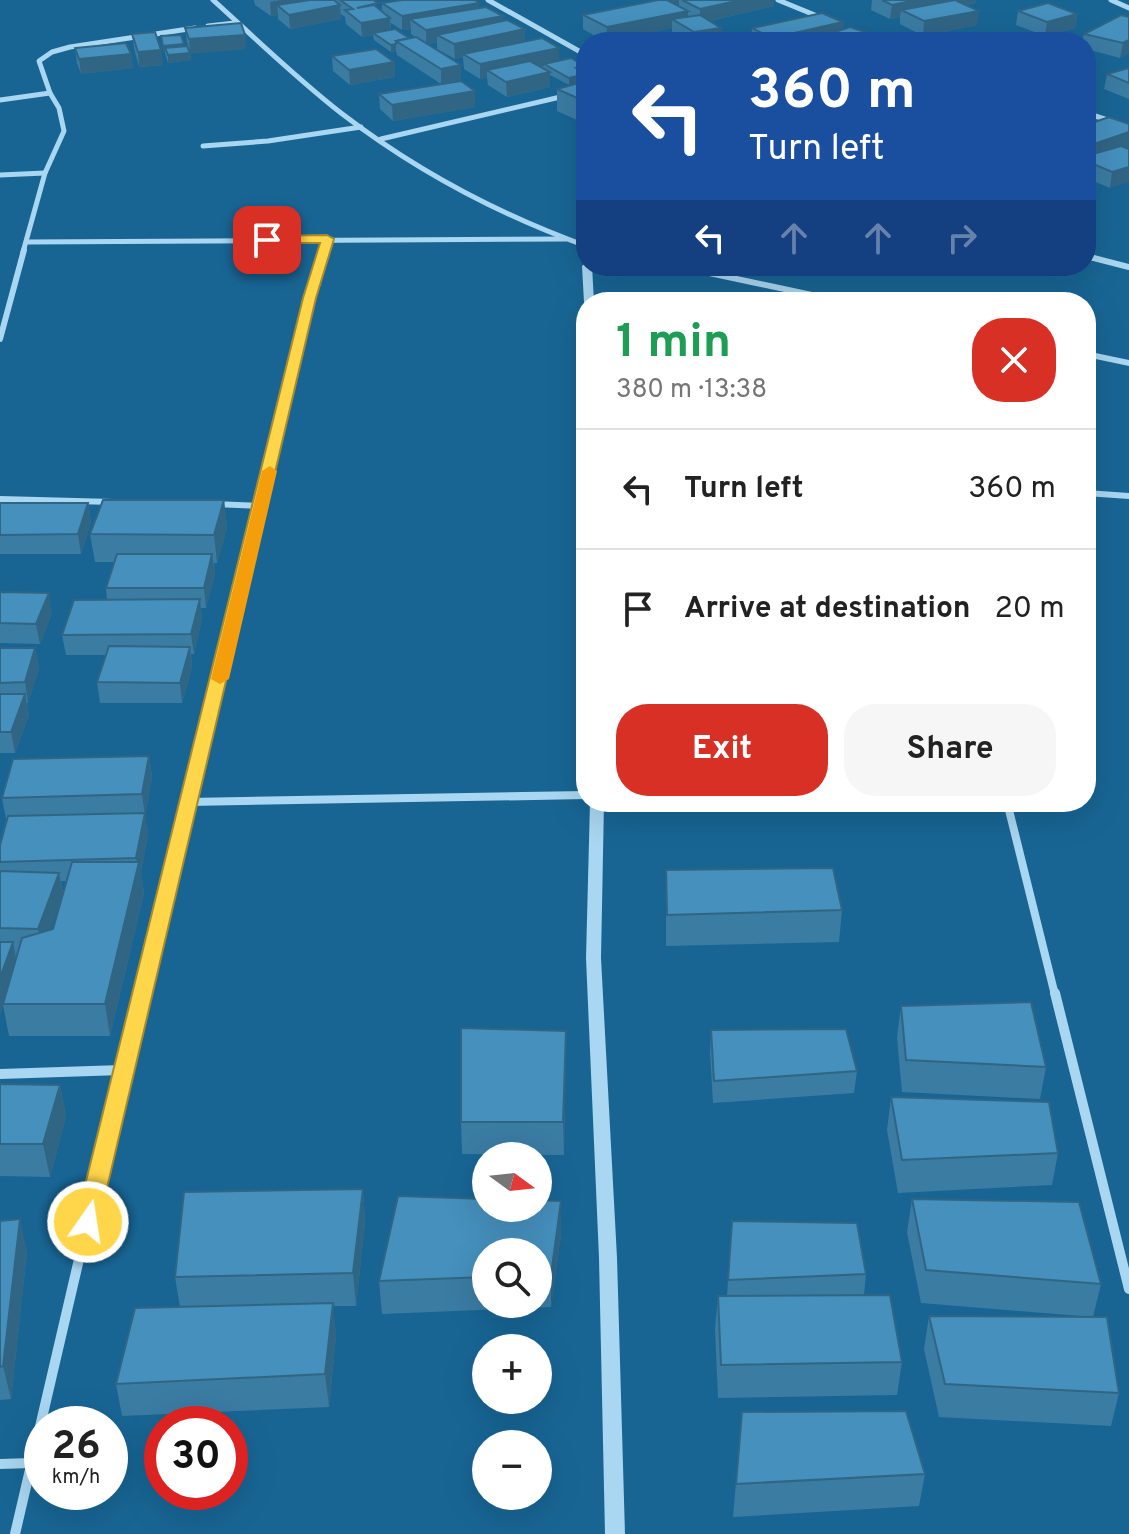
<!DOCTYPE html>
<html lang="en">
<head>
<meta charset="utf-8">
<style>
	:root { --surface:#fff; --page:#f6f6f6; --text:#222; --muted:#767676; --line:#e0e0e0; --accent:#d93025 }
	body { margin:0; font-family:Overpass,sans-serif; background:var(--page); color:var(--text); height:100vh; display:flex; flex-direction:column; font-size:30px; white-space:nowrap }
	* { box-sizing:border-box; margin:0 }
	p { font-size:26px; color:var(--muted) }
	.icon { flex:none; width:44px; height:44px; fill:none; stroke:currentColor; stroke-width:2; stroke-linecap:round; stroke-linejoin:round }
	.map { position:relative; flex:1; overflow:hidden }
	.sheet { position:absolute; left:576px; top:292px; width:520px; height:520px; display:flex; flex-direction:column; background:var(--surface); border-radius:32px; box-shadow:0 8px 32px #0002 }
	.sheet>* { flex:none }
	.guide { position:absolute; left:576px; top:32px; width:520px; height:244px; border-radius:32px; box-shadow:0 8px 32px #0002; background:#1a4fa0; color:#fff; overflow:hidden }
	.needle { width:52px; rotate:105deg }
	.controls { position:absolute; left:472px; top:1142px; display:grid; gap:16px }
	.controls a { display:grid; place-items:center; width:80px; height:80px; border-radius:50%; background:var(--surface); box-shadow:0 8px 32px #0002; font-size:40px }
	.speed { position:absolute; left:24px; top:1406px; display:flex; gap:16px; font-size:40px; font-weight:700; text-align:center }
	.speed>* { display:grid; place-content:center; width:104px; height:104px; border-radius:50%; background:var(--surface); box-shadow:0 8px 32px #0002; line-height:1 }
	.speed small { font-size:20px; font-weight:400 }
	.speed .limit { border:12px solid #d22; background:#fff; color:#111 }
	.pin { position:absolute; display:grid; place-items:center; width:68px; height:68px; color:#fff; margin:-34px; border-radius:16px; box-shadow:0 4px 12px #0006 }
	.me { position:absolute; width:88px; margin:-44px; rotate:13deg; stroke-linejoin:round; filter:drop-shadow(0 0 6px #0008) }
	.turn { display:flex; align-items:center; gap:28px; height:168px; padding:0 40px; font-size:36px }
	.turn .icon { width:104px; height:104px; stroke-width:2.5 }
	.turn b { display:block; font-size:56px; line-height:68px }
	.lanes { display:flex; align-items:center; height:76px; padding:0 40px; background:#0003; justify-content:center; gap:40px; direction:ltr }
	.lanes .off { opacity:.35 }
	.round { display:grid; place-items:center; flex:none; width:84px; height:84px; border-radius:32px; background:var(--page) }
	.overview { display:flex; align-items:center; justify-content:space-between; height:136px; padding:0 40px }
	h1 { font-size:48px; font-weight:700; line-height:60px; color:#1e9e55 }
	.action { display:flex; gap:16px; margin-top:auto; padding:16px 40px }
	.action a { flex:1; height:92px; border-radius:32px; background:var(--accent); color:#fff; font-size:32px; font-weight:700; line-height:92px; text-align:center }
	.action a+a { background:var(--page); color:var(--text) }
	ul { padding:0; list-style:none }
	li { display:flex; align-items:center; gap:24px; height:120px; padding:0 40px; border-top:2px solid var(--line) }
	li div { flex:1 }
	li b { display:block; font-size:30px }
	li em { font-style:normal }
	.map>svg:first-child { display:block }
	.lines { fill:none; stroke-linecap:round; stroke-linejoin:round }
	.minor-far3 { stroke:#a9d6f0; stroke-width:5 }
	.minor-far2 { stroke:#a9d6f0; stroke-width:6 }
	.minor-far1 { stroke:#a9d6f0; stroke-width:8 }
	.minor { stroke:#a9d6f0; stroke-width:10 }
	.tertiary { fill:#a9d6f0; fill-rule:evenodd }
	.wall { fill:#3b7ca3; fill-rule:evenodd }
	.shaded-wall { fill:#306584 }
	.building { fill:#4590bd; stroke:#306584; stroke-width:2 }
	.route { fill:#ffd54a; stroke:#a68a30; stroke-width:2 }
	.slow { fill:#f59e0b }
</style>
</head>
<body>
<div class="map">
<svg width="1129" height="1534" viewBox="0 0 1129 1534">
	<rect width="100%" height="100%" fill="#186594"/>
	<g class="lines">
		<!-- minor-far3 -->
		<g class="minor-far3">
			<path d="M 213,0 C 255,38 296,78 341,113 C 415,170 498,214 586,246"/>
			<polyline points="488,0 586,55"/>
			<polyline points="778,0 822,18"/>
			<polyline points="1111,0 1129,8"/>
			<polyline points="208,26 235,23"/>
			<polyline points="0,100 50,93"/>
			<polyline points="1086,113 1129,127"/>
			<polyline points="381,139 586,91"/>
			<polyline points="203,146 268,141 361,127"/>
			<polyline points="0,175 45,173"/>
			<polyline points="28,242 566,239"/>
			<polyline points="23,252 45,173 64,131 59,108 50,93 39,61 52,52 70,47 195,28"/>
			<polyline points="323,252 327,239"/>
		</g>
		<!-- minor-far2 -->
		<g class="minor-far2">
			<polyline points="1086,256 1129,267"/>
			<polyline points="0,339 24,250"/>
			<polyline points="1086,493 1129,496"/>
			<polyline points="0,499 113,502"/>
			<polyline points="214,504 261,506"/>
			<polyline points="244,577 309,298 324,250"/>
		</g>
		<!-- minor-far1 -->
		<g class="minor-far1">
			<polyline points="189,802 586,795"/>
			<polyline points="1007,802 1055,995"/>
			<polyline points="141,995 244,575"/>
		</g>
		<!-- minor -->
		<g class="minor">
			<polyline points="1055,993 1129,1289"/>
			<polyline points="0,1074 122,1070"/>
			<polyline points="0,1464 32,1463"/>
			<polyline points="15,1534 141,993"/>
		</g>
		<!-- tertiary -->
		<g class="tertiary">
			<polygon points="586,243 586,251 581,248 583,244"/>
			<polygon points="586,263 586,266 592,266 594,302 586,302 586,304 584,302 582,266"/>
			<polygon points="671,266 690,266 845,299 850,302 831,302 676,269"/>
			<polygon points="1086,351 1129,360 1129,366 1086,357"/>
			<polygon points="590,802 604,802 601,958 617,1258 625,1534 605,1534 599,1258 586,958"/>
		</g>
	</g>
	<!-- wall -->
	<g class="wall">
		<path d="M 254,0 L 373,0 L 378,9 L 382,12 L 382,3 L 479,8 L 503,16 L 503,21 L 525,42 L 559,48 L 559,61 L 586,73 L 586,124 L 557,111 L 557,89 L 569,85 L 550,75 L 550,87 L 507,97 L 488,85 L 487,77 L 480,79 L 464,69 L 463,57 L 455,59 L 437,49 L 437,42 L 428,44 L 461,79 L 441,84 L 397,55 L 396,51 L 391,52 L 374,40 L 373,35 L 362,37 L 346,24 L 345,17 L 341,14 L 341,19 L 290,29 L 278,19 L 278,15 L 271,16 L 255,5 ZM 391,23 L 402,30 L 411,29 L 411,34 L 415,37 L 409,38 L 391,30 Z"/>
		<polygon points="654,0 774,0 774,6 710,21 721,42 685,42 672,34 672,28 606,42 583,29 583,15 655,1"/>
		<polygon points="872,0 976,0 976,3 967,5 977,25 923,36 900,24 900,17 890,19 871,10"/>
		<polygon points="1018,11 1077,14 1075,28 1045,36 1016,25"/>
		<polygon points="1129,17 1129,53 1120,58 1086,49 1086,42 1082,42 1084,34"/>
		<polygon points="843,22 842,30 895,42 751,42 752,28"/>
		<polygon points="185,28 246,49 190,53 191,60 168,63 165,53 164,53 161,36 190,53 187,42"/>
		<polygon points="132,34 163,65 139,67 134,48"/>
		<polygon points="75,48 131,54 133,68 81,74 77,63"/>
		<polygon points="332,56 394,62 395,77 350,85 333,71"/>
		<polygon points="1129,68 1129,99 1104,89 1107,74"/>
		<polygon points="379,94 475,107 393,121 380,109"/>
		<polygon points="1086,125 1126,148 1110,188 1086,178"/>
		<polygon points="224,500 227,528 217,563 214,563 215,573 206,608 201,608 202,619 194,654 191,654 192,667 182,703 100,703 97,682 106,655 66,655 62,635 107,600 106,588 114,562 95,562 90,534"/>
		<polygon points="0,503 88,503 91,522 81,554 0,554"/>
		<polygon points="0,592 52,613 40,644 0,643"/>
		<polygon points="0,648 35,648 39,668 28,703 27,703 29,715 15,753 0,753"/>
		<path d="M 149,756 L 152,777 L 145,816 L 148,834 L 141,872 L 144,893 L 110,1036 L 9,1036 L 3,1005 L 0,1014 L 0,845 L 6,819 L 2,798 ZM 61,881 L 66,881 L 63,894 ZM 62,896 L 53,929 L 50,929 Z"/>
		<polygon points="666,870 842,910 839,942 666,946"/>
		<polygon points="901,1006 1046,1067 1040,1099 902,1092 897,1038"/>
		<polygon points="711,1030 857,1071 854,1093 713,1103 710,1052"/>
		<polygon points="566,1031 564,1155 462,1154 461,1122"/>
		<polygon points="0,1084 60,1085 66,1117 50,1177 0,1176"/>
		<polygon points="891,1097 1058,1153 1052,1185 898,1193 887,1130"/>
		<polygon points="363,1189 365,1222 356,1306 333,1306 336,1336 329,1407 122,1416 116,1384 180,1307 175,1277"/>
		<path d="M 398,1196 L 486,1199 L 486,1208 L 538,1208 L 538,1200 L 561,1201 L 561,1234 L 551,1307 L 382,1314 L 379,1281 ZM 486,1252 L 538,1252 L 538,1304 L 486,1304 Z"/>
		<polygon points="912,1199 1101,1284 1093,1317 921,1303 907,1232"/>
		<polygon points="0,1221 27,1251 11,1399 0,1400"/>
		<polygon points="732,1221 866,1274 864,1295 902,1362 897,1395 718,1398 715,1329 718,1296 727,1296"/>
		<polygon points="929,1316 1119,1393 1111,1426 939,1417 924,1349"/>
		<polygon points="742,1412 925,1474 919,1506 733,1517"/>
	</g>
	<!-- shaded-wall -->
	<g class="shaded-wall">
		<polygon points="281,0 332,0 277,5 278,15 271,16 270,2"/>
		<polygon points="670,0 679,0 679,8 670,9"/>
		<polygon points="741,0 774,0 774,6 700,23 700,9"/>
		<polygon points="916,0 949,0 948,8 901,10 900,17 890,19 892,5"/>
		<polygon points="957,0 976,0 976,3 956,7"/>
		<polygon points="479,3 480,17 410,19 411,29 402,30 402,16"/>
		<polygon points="340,5 341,19 290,29 289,15"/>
		<polygon points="688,11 688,25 672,19 672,28 606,42 607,27"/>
		<polygon points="979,11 977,25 923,36 924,21"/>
		<polygon points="1077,14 1075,28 1045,36 1047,22"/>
		<polygon points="503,16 503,30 437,35 437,42 426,44 426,30"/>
		<polygon points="390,18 391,32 373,33 373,35 362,37 361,23"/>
		<polygon points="843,22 842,37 826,35 826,40 817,42 772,42 772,38"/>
		<polygon points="721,28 721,42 694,42 694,32"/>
		<polygon points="525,29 525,44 463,54 463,57 455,59 454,44"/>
		<polygon points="245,35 246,49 190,54 189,39"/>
		<polygon points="1129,40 1129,53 1120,58 1123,43"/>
		<polygon points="184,44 185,51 165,48 165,53 164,53 163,46"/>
		<polygon points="396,44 396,51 391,52 391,45"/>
		<polygon points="559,48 559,63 544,64 544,66 496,76 487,70 487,77 480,79 480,64"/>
		<polygon points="161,50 163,65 139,67 138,52"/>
		<polygon points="190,53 191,60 168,63 168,55"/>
		<polygon points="131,54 133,68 81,74 79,59"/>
		<polygon points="394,62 395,77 350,85 349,70"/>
		<polygon points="461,65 461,79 441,84 441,69"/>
		<polygon points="585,66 585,73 576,68"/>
		<polygon points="550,72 550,87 507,97 506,82"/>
		<polygon points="586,74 586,82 569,85 569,78"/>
		<polygon points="475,91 475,107 393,121 392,105"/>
		<polygon points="1129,132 1129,147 1092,160 1094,144"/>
		<polygon points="1129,167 1129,182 1110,188 1112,172"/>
		<polygon points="224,500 227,528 217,563 214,535"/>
		<polygon points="88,503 91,522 81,554 78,534"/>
		<polygon points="212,554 215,573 206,608 204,588"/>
		<polygon points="49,593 52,613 40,644 36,624"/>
		<polygon points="200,599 202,619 194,654 191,634"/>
		<polygon points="190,647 192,667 182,703 180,683"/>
		<polygon points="35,648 39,668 28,703 25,682"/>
		<polygon points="25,694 29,715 15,753 11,732"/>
		<polygon points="149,756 152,777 145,816 142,794"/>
		<polygon points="145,813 148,834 141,872 144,893 110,1036 105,1004 138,868 136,858"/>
		<polygon points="59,873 63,894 43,951 38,929"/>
		<polygon points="13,942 17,964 0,1014 0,978"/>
		<polygon points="566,1031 566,1063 564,1155 563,1122"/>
		<polygon points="60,1085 66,1117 50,1177 43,1144"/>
		<polygon points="363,1189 365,1222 356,1306 353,1273"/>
		<polygon points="561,1201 561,1234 551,1307 551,1275"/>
		<polygon points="20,1219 27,1251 11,1399 3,1366"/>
		<polygon points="333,1303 336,1336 329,1407 325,1374"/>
	</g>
	<!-- building -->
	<g class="building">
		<polygon points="310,0 334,0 340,5 289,15 277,5"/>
		<polygon points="340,0 373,0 378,3 357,8 374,5 390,18 361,23 345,10 353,9"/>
		<polygon points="402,0 475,0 479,3 402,16 382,3"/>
		<polygon points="658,0 667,0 688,11 607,27 583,15"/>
		<polygon points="682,0 741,0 700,9"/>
		<polygon points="882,0 916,0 892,5"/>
		<polygon points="955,0 979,11 924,21 901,10"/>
		<polygon points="1048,3 1077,14 1047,22 1018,11"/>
		<polygon points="486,7 503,16 426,30 410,19"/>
		<polygon points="822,13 843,22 772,38 752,28"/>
		<polygon points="700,15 721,28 694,32 672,19"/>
		<polygon points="1121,15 1129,17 1129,40 1123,43 1084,34"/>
		<polygon points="507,20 525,29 454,44 437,35"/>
		<polygon points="241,23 245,35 189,39 185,28"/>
		<polygon points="850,27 895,42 846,42 826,35"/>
		<polygon points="395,29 409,38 396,41 396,44 391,45 373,33"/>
		<polygon points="155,32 161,50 138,52 132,34"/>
		<polygon points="181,35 184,44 163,46 161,36"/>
		<polygon points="1056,36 1072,42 1031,42"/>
		<polygon points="416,37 461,65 441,69 396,41"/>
		<polygon points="817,37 828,42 795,42"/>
		<polygon points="542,38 559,48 480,64 463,54"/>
		<polygon points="126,43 131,54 79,59 75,48"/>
		<polygon points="187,46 190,53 168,55 165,48"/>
		<polygon points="376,49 394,62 349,70 332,56"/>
		<polygon points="571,58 585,66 576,68 586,74 569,78 544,64"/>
		<polygon points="530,61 550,72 506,82 487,70"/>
		<polygon points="1129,68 1129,83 1107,74"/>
		<polygon points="461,81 475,91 392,105 379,94"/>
		<polygon points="586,81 586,102 557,89"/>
		<polygon points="1109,117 1129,124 1129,132 1094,144 1086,141 1086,125"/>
		<polygon points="1121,146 1129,149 1129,167 1112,172 1086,161 1086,156"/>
		<polygon points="103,500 224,500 214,535 90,534"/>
		<polygon points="0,503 88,503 78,534 0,535"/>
		<polygon points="117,554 212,554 204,588 106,588"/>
		<polygon points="0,592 49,593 36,624 0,623"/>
		<polygon points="200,599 191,634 62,635 74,600"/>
		<polygon points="109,646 190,647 180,683 97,682"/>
		<polygon points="0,648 35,648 25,682 0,683"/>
		<polygon points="0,694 25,694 11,732 0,732"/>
		<polygon points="149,756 142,794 2,798 13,759"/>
		<polygon points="145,813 136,858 0,862 0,845 8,816"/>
		<polygon points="72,862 139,862 105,1004 3,1004 22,938 53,929"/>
		<polygon points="833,868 842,910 667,915 666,870"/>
		<polygon points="0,871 59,873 38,929 0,928"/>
		<polygon points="0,942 13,942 0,978"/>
		<polygon points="1031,1002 1046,1067 906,1060 901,1006"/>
		<polygon points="461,1028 566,1031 563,1122 461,1122"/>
		<polygon points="846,1029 857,1071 714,1081 711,1030"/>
		<polygon points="0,1084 60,1085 43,1144 0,1144"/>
		<polygon points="891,1097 1049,1102 1058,1153 902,1160"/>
		<polygon points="363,1189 353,1273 175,1277 184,1192"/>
		<polygon points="398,1196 486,1199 486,1208 538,1208 538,1200 561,1201 551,1275 538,1275 538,1252 486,1252 486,1277 379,1281"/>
		<polygon points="912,1199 1079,1202 1101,1284 926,1270"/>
		<polygon points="20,1219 3,1366 0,1367 0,1221"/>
		<polygon points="732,1221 857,1223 866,1274 728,1280"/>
		<polygon points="890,1295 902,1362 721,1365 718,1296"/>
		<polygon points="333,1303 325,1374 116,1384 135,1308"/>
		<polygon points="929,1316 1107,1317 1119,1393 945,1384"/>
		<polygon points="906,1411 925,1474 736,1484 742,1412"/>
	</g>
	<!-- route -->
	<polygon class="route" points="327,235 334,239 316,298 99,1222 96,1228 88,1231 79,1228 76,1222 303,298 320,243 267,243 261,240 267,236"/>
	<!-- slow -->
	<polygon class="slow" points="270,466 277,471 229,679 220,684 211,679 262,471"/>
</svg>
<div class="controls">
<a><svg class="needle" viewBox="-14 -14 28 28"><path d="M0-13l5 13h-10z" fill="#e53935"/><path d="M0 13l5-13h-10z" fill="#767676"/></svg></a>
<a><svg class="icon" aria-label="search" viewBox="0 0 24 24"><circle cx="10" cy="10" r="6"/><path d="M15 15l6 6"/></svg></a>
<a>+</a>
<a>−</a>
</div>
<div class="speed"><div>26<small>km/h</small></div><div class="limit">30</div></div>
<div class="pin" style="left:267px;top:240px;background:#d93025"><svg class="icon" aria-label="arrive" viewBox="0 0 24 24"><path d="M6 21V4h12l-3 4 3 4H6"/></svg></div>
<svg class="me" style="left:88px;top:1222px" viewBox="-20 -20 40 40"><circle r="17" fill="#ffd54a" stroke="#fff" stroke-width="3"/><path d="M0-11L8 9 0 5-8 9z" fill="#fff"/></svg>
<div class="guide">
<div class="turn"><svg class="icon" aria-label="left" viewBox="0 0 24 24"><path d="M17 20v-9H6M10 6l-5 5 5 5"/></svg><div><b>360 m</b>Turn left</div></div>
<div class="lanes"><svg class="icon" aria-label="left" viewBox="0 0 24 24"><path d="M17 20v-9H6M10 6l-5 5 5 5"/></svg><svg class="icon off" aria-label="ahead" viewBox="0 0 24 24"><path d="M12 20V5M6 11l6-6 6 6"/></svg><svg class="icon off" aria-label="ahead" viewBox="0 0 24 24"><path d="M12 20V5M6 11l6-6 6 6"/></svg><svg class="icon off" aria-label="right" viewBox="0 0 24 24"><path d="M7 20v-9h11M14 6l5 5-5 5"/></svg></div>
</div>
<section class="sheet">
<div class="overview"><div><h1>1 min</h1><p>380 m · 13:38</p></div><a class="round" style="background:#d93025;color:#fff"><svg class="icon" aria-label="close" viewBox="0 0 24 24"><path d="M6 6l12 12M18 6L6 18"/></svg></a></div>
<ul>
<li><svg class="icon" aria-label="left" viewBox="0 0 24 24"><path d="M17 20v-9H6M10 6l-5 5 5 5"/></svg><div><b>Turn left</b></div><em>360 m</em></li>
<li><svg class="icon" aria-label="arrive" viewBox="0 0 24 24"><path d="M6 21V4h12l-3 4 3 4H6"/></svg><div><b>Arrive at destination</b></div><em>20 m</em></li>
</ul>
<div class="action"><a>Exit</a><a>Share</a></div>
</section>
</div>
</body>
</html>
